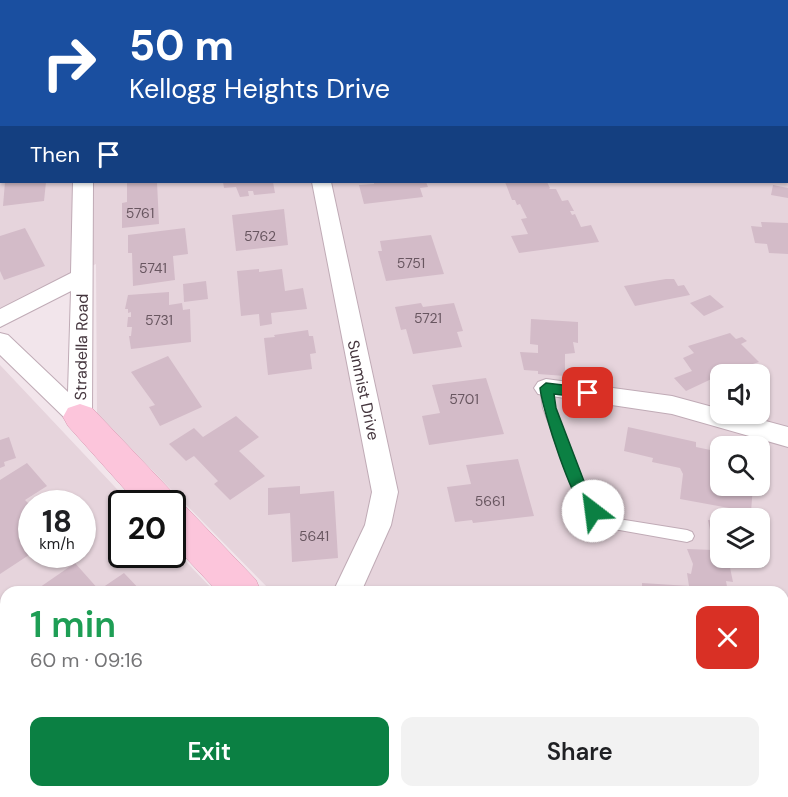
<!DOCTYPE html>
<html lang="en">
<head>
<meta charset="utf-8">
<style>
	:root { --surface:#fff; --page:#f2f2f2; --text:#202124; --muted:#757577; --accent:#0b8043 }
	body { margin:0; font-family:"DM Sans",sans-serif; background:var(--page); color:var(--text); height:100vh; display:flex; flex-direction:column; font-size:22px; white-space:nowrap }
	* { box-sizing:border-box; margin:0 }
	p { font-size:20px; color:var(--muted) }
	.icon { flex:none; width:33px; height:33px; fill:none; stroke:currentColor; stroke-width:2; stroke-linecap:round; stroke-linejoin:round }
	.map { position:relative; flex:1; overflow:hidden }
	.details { position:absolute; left:0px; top:586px; width:789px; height:212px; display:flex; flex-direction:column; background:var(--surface); border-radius:18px 18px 0 0; box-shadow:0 2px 4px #0004 }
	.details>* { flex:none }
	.top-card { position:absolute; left:0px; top:0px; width:789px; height:183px; box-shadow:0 2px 4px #0004; background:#1a4fa0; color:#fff; overflow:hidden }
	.tools { position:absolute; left:710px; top:364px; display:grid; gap:12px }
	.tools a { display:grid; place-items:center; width:60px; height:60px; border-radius:12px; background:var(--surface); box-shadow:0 2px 4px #0004; font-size:30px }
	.speed { position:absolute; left:18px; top:490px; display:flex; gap:12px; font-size:30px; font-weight:700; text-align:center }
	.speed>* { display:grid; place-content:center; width:78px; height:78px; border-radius:50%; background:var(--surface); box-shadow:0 2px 4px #0004; line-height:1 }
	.speed small { font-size:15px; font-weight:400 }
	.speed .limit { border:3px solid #111; border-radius:9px; background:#fff; color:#111 }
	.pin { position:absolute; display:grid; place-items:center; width:51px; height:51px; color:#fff; margin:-26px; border-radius:12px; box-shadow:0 3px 9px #0006 }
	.me { position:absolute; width:66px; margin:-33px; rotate:330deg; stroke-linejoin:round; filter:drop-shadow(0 0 4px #0008) }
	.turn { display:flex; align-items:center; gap:21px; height:126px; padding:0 30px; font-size:27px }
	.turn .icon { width:78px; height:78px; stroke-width:2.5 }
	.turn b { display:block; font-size:42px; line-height:51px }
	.then { display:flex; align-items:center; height:57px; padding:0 30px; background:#0003; gap:12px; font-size:22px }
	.round { display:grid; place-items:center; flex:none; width:63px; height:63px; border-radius:12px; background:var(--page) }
	.head { display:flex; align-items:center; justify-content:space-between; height:102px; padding:0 30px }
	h1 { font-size:36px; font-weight:600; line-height:45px; color:#1e9e55 }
	.button { display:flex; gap:12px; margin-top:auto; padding:12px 30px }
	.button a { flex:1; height:69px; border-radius:12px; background:var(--accent); color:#fff; font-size:24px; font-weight:600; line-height:69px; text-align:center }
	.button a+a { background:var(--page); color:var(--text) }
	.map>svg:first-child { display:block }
	.residential { fill:#e6d4dc; fill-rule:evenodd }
	.green { fill:#e5bfaf }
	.building { fill:#d3bbc8 }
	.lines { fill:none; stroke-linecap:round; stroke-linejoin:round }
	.lane-casing { stroke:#c0abb6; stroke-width:2 }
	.street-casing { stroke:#c0abb6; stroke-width:2 }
	.secondary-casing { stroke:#d79bb3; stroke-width:1 }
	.lane { fill:#fff; fill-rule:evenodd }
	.street { fill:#fff; fill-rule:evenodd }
	.secondary { fill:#fcc5db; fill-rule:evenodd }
	.route { fill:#0b8043; stroke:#07532c; stroke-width:1.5 }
	.labels { text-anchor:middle; stroke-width:4.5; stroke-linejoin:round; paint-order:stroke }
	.number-label { font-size:14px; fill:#685660 }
	.street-label { font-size:16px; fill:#44353d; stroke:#fff }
</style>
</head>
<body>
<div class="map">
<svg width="788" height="797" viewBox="0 0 788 797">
	<rect width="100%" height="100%" fill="#f2e5eb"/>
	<!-- residential -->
	<g class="residential">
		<path d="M 0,0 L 379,1 L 2,2 L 2,182 L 788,182 L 788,2 L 579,1 L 788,0 L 788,797 L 493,797 L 488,792 L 783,792 L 783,592 L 272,592 L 97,414 L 96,264 L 0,308 ZM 720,375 L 759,375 L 759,414 L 720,414 ZM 720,447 L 759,447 L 759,486 L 720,486 ZM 720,519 L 759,519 L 759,558 L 720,558 Z"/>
		<path d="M 0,365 L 131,504 L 122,504 L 122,555 L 172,555 L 173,548 L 215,592 L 6,592 L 6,677 L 0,665 ZM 32,504 L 82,504 L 82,555 L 32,555 Z"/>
		<polygon points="73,792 411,792 418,797 76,797"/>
	</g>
	<!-- green -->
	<polygon class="green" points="0,665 6,677 6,792 73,792 76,797 0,797"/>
	<!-- building -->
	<g class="building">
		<polygon points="5,182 46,182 44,201 3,206"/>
		<polygon points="127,182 157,182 159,224 122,228 122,203 127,202"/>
		<polygon points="223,182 273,182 275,193 254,195 253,191 248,191 249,196 240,197 236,187 224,188"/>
		<polygon points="374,182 426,182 428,187 420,188 423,197 364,204 359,185 374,184"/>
		<polygon points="505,182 547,182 550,188 549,189 556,189 562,201 568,200 574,211 570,211 572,215 575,214 581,227 591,225 599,242 519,253 511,236 528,234 521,219 527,218 520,204 517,205 515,200 512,200"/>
		<polygon points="773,185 788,188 788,198 771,195"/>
		<polygon points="284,209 288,245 236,251 232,215"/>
		<polygon points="761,222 788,223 788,254 769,253 767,244 755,243 751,226 762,227"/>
		<polygon points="25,228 45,266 4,280 0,271 0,236"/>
		<polygon points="185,228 188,254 173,256 175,280 133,286 132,253 128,253 128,235"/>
		<polygon points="431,235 444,274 386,281 378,251 382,251 380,241"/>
		<polygon points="259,269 259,272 282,269 285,291 303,288 307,309 271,313 272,324 260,326 259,314 241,316 237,271"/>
		<polygon points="666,279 674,279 678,286 684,285 690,295 635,306 624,286"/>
		<polygon points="206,281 208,299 184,302 183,284"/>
		<polygon points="169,292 169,305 182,303 183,310 190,309 191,342 131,349 129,336 131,336 132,327 127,327 128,317 131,317 131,312 128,313 128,309 125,309 128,295"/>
		<polygon points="710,295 724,307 704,316 690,303"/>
		<polygon points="421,303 423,307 454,303 463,331 457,332 462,347 413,354 406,329 401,330 395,307"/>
		<polygon points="531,319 578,322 578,343 573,342 575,353 565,354 565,376 538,374 538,371 524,370 520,352 538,353 538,345 530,344"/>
		<polygon points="308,330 309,336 313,336 316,353 310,354 312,369 268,375 264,338 275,337 274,335"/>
		<polygon points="730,333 736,339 742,337 747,341 741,344 759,362 734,370 731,367 724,370 728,374 720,375 686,391 674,378 692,371 683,358 694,353 688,346"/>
		<polygon points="168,356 202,407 160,426 149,407 155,405 131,372"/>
		<polygon points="486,378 504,434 429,445 422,416 440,413 432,385"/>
		<polygon points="236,416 259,437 239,451 265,476 230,500 214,484 218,481 194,456 186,461 169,444 194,428 203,437"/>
		<polygon points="628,427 696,442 696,447 720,452 720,486 753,486 751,512 680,499 683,474 680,468 652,462 653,458 624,451"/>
		<polygon points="9,437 16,458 4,462 5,466 0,468 0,440"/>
		<polygon points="518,459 534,516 473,523 472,520 455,522 447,487 471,484 466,465"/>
		<polygon points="27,463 47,486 25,500 32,507 32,542 26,545 32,553 0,574 0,480"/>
		<polygon points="300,486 300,494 334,491 338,558 292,562 290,513 268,515 268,488"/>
		<polygon points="708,520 720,521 720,558 728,558 733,582 726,581 728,592 636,592 636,588 642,588 642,583 689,586 687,573 691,574 693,564 687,549 714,550"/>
		<polygon points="75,563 99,590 124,573 142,592 33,592"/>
		<polygon points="200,792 265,792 260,797 204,797"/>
		<polygon points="597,792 723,792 722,797 595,797"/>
	</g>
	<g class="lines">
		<defs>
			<polygon id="lane" points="546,384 552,388 555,408 589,497 606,517 687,530 692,532 694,536 692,540 687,542 597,526 577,500 543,408 540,388"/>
			<g id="street">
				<polygon points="87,0 103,0 87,2"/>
				<rect x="276" y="0" width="16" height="2"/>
				<rect x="0" y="48" width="2" height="10"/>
				<polygon points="73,182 93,182 92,417 89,424 80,426 71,424 0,355 0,333 8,335 68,392 71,291 0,327 0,309 71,273"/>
				<polygon points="312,182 331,182 398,492 391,525 361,592 333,592 365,525 372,492"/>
				<polygon points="546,379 672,396 720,409 720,414 739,414 788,427 788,447 672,414 538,394 534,388 538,382"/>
				<polygon points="439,792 474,792 476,797 441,797"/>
			</g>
			<polygon id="secondary" points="80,404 92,408 173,493 178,504 185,506 256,580 261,592 218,592 172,543 172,504 138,504 68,426 63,417 68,408"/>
		</defs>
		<!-- lane casing -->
		<use href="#lane" class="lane-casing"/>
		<!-- street casing -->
		<use href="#street" class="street-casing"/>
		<!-- secondary casing -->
		<use href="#secondary" class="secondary-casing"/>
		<!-- lane -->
		<use href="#lane" class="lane"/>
		<!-- street -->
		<use href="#street" class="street"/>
		<!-- secondary -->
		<use href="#secondary" class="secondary"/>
	</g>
	<!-- route -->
	<path class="route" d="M 546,383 L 588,388 L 595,393 L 588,398 L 554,394 L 556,408 L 590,497 L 601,511 L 599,515 C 595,517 594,518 590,516 C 573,508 542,408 540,388 Z"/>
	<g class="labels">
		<!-- number labels -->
		<g class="number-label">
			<text x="140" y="218">5761</text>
			<text x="260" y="241">5762</text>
			<text x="411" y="268">5751</text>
			<text x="153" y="273">5741</text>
			<text x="428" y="323">5721</text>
			<text x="159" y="325">5731</text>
			<text x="464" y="404">5701</text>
			<text x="490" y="506">5661</text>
			<text x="314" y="541">5641</text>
		</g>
		<!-- street labels -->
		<g class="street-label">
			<text transform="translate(81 347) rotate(-89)" y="6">Stradella Road</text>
			<text transform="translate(364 390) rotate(78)" y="6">Sunmist Drive</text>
		</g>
	</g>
</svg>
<div class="tools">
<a><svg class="icon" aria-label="sound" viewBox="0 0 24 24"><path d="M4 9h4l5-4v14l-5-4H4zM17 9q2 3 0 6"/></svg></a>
<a><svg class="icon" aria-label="search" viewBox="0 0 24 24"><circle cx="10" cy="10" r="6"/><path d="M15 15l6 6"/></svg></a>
<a><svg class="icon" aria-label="layers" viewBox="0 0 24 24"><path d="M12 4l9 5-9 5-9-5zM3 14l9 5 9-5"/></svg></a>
</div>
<div class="speed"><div>18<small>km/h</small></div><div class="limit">20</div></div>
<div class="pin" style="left:588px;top:393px;background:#d93025"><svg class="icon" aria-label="arrive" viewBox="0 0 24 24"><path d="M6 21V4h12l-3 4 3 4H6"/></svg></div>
<svg class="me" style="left:593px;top:511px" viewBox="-20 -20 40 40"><circle r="19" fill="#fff"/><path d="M0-13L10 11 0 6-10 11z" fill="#0b8043"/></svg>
<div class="top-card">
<div class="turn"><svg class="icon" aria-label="right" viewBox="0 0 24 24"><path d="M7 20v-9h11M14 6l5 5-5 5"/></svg><div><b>50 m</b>Kellogg Heights Drive</div></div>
<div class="then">Then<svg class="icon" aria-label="arrive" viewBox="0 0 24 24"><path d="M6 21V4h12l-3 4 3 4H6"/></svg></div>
</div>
<section class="details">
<div class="head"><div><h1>1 min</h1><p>60 m · 09:16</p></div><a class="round" style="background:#d93025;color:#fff"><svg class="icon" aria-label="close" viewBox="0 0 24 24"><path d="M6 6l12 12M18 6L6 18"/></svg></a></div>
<div class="button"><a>Exit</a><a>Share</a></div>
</section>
</div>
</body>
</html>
